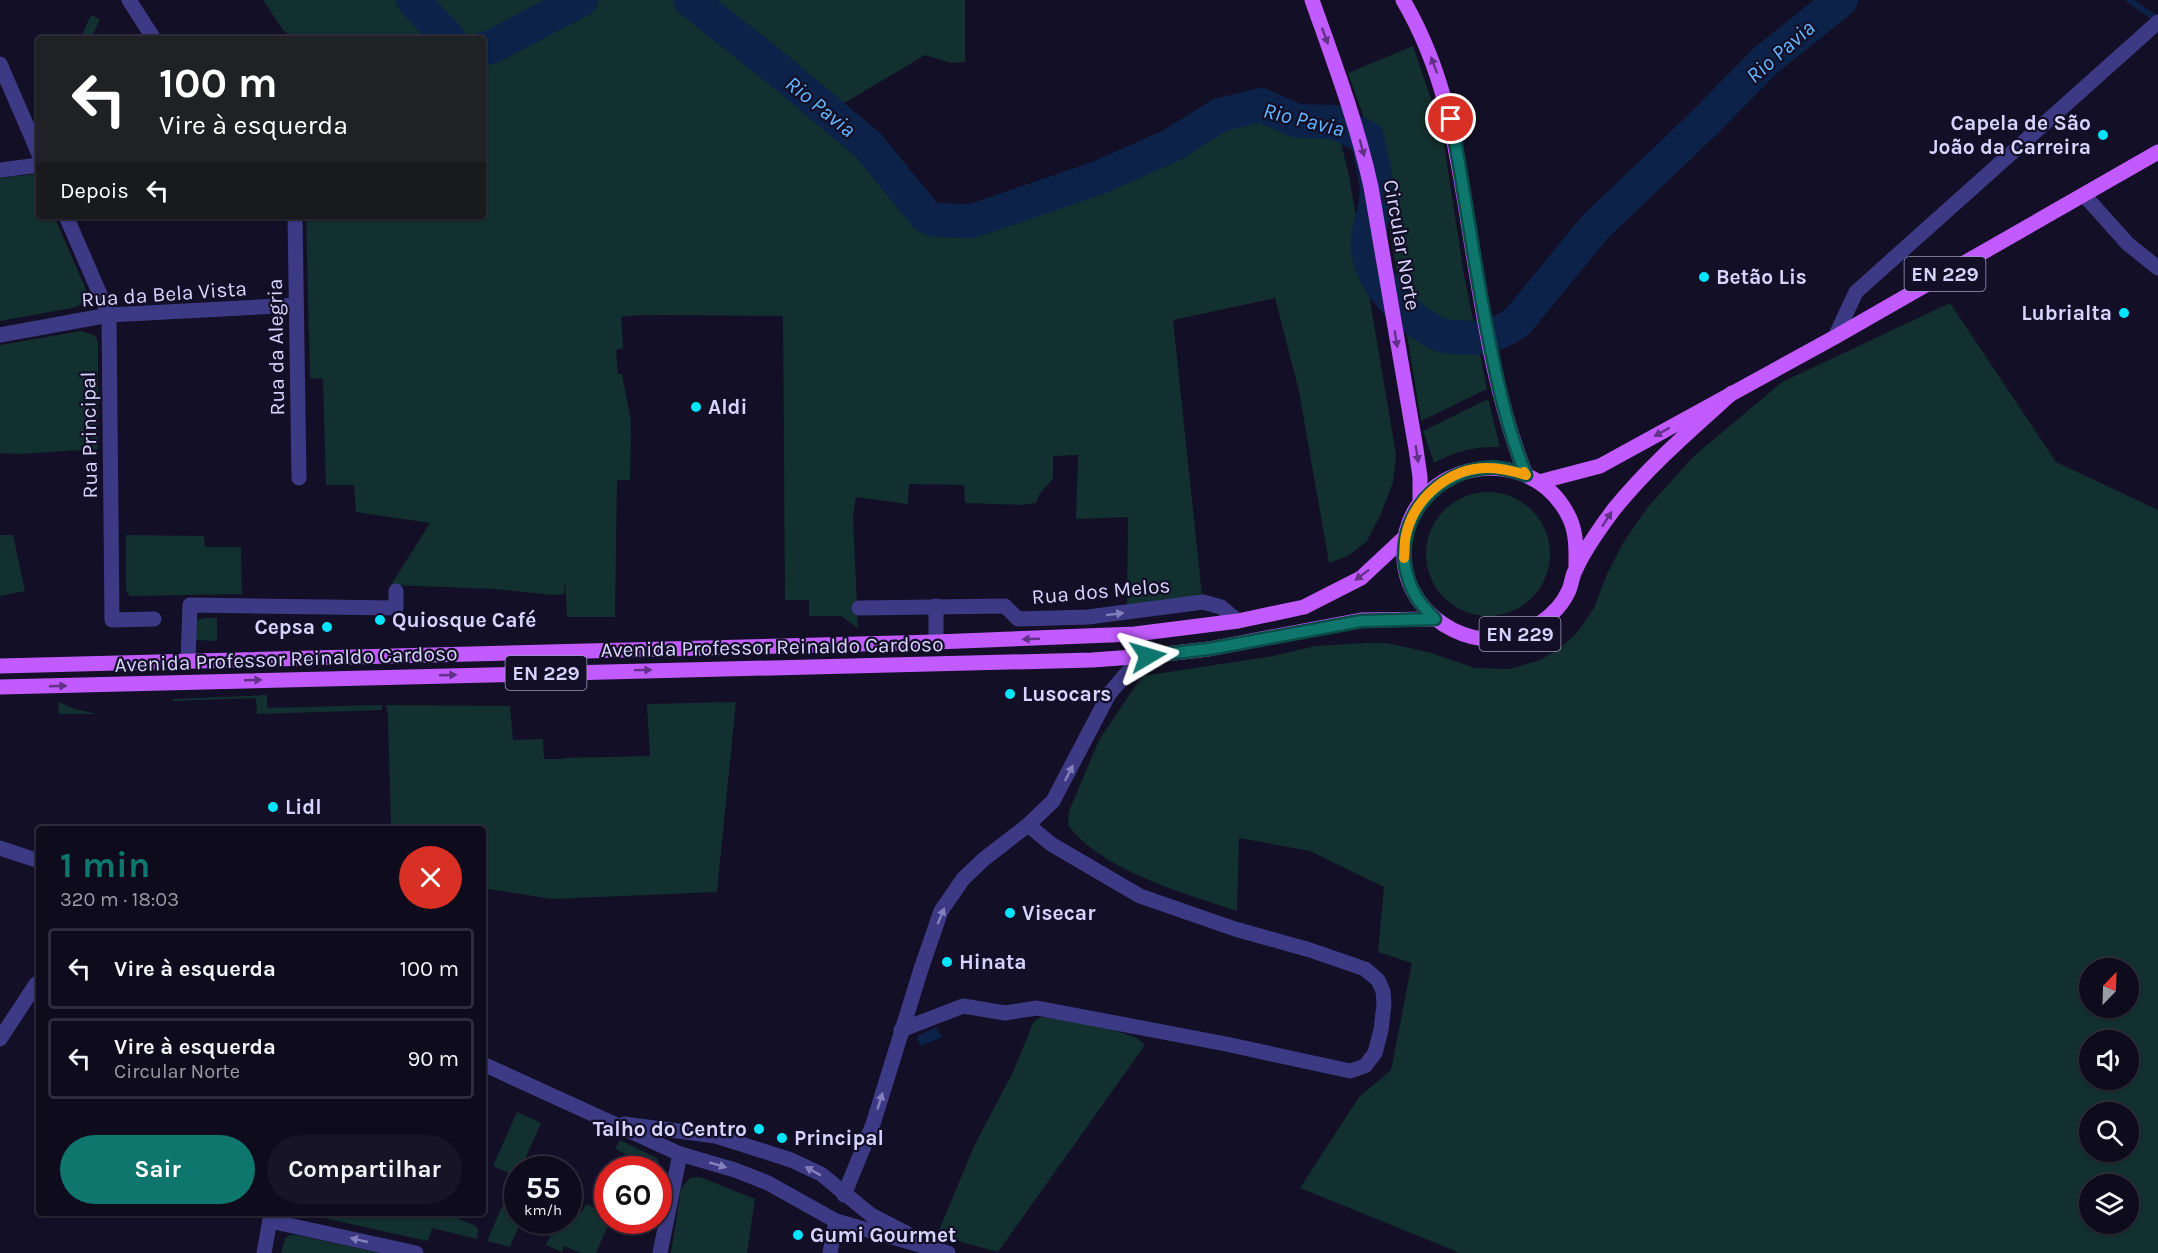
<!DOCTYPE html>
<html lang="pt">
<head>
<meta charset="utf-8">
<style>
	:root { --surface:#0e0b1c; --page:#171425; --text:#f1f3f6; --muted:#9b9ba3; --line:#2e2b3b; --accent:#0f766e }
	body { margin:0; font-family:Karla,sans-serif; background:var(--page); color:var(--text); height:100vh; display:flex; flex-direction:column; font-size:22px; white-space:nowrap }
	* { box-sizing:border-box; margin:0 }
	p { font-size:20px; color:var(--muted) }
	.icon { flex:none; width:33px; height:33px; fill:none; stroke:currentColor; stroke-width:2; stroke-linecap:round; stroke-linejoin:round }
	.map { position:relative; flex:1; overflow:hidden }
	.side { position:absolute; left:36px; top:826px; width:450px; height:390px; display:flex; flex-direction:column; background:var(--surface); border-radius:6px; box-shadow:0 2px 4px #0004,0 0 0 2px var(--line) }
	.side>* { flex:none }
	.banner { position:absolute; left:36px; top:36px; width:450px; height:183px; border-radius:6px; box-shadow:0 2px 4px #0004,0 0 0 2px var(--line); background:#202124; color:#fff; overflow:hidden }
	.needle { width:39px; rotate:23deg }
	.buttons { position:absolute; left:2079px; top:958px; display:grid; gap:12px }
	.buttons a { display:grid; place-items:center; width:60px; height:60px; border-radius:50%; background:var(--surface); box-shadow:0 2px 4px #0004,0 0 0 2px var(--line); font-size:30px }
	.speed { position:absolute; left:504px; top:1156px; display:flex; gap:12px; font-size:30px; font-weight:700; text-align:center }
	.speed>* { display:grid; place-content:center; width:78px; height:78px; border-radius:50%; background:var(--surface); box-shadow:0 2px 4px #0004,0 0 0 2px var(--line); line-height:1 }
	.speed small { font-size:15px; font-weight:400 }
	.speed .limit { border:9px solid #d22; background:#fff; color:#111 }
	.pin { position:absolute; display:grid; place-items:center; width:51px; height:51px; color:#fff; margin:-26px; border:3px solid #fff; border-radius:50%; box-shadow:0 2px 6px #0007 }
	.me { position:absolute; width:66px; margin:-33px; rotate:83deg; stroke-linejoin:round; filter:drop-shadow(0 0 4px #0008) }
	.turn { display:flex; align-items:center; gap:21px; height:126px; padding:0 24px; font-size:27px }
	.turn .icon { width:78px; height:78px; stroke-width:2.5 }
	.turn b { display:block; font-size:42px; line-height:51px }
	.then { display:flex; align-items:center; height:57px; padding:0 24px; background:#0003; gap:12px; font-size:22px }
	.round { display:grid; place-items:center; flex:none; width:63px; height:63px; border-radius:32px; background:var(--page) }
	.headline { display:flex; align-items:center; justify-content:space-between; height:102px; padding:0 24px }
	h1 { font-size:36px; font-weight:700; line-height:45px; color:var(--accent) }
	.action { display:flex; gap:12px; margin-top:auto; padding:12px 24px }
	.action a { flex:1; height:69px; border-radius:36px; background:var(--accent); color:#fff; font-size:24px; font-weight:700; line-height:69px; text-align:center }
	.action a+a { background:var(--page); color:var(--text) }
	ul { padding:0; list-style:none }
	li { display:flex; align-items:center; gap:18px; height:81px; margin:0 12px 9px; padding:0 12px; border:3px solid var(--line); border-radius:6px }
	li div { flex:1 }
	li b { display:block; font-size:22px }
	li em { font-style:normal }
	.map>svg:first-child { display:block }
	.green { fill:#12302f; fill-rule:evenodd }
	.water { fill:#0c2248 }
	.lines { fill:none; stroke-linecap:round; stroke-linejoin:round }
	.stream { stroke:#0c2248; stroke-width:6 }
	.river { stroke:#0c2248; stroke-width:34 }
	.minor { stroke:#3d3a85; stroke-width:15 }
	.tertiary { stroke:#3d3a85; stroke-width:15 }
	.primary { stroke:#c25bff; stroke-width:15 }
	.oneway { fill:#623188 }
	.oneway2 { fill:#837fbc }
	.route-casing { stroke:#0a4d48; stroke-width:15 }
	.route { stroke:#0f766e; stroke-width:10 }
	.slow { stroke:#f59e0b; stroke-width:10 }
	.poi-dot { fill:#00e5ff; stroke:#130f26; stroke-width:2 }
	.labels { text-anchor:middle; stroke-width:4.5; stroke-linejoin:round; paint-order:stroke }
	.shield { fill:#130f26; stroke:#9e99be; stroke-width:1.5 }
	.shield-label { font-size:20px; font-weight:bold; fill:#d9d4ff }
	.poi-label { font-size:21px; font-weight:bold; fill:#d9d4ff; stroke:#130f26; text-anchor:start }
	.street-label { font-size:21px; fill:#d9d4ff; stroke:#130f26 }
	.water-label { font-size:22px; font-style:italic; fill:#62b6ff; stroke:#130f26 }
</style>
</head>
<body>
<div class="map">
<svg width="2158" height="1253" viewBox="0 0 2158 1253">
	<rect width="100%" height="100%" fill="#130f26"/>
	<!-- green -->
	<g class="green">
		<polygon points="263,0 965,0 965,62 951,63 925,55 836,108 844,115 866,148 915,212 926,222 957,226 969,225 1099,184 1174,149 1217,122 1228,118 1260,112 1279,119 1295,128 1337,128 1349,175 1396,455 1393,482 1381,514 1367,541 1348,556 1329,563 1299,391 1275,298 1173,320 1202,595 1127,605 1128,517 1076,519 1078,455 1053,456 1053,479 1040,493 1036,503 1022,505 965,503 964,485 909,484 908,504 856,497 853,516 858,628 841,616 809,616 809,600 785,600 783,316 641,315 621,317 623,348 616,350 618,374 622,374 631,421 630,480 617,480 615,617 567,617 565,582 564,594 553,595 496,589 391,585 430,523 356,512 354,485 326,485 323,379 310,378 306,216 483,216 483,39 294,39 283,30"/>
		<polygon points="91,15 100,19 91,39 80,39"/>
		<polygon points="1413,46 1442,131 1464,275 1487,389 1421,421 1383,188 1373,143 1348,73"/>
		<path d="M 36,174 L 39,180 L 39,216 L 54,216 L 87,292 C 85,302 82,305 72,308 L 0,321 L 0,178 Z"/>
		<path d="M 1950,303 L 2056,462 L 2158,510 L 2158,1253 L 1460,1253 L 1300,1188 L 1359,1097 L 1391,1070 L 1412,963 L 1378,952 L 1384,887 L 1310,851 L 1239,838 L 1237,911 C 1184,893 1102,871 1068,825 L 1069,811 L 1099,740 L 1142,676 L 1273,656 L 1315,646 L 1365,643 L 1387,643 L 1428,652 L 1475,668 L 1510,669 L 1540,660 L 1560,648 L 1576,634 L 1594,608 L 1607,574 L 1623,543 L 1647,508 L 1694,456 L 1782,382 ZM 2090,969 L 2128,969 L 2128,1008 L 2090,1008 ZM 2090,1041 L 2128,1041 L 2128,1080 L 2090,1080 ZM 2090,1113 L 2128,1113 L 2128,1152 L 2090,1152 ZM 2090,1185 L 2128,1185 L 2128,1224 L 2090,1224 Z"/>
		<polygon points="81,331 96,336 98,343 98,449 20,454 0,453 0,345"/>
		<path d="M 1488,399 L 1500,447 C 1476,446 1455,451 1434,463 L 1423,431 Z"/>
		<circle cx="1488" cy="554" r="62"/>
		<polygon points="0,535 13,535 25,591 0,596"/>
		<polygon points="126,535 204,536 205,547 241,547 242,594 130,596 126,591"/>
		<polygon points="206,618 217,618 217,641 196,640 196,620"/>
		<polygon points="267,695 267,708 382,705 382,710 257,714 256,698 173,701 173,699"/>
		<polygon points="58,702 75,709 97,714 59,714"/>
		<polygon points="736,702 717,892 552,899 483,888 483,830 391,829 388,715 386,705 510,706 513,740 543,739 544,759 563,759 563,758 650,756 647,704"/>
		<polygon points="1041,1017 1093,1023 1137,1038 1145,1045 998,1252 965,1243 938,1233 974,1146 1012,1074 1034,1021"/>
		<polygon points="517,1112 541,1123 520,1170 518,1170 517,1177 493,1166"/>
		<polygon points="620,1140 657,1158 660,1168 659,1197 658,1170 653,1170 654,1167 615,1149"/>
		<polygon points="700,1177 755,1199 747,1253 671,1253 681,1189 690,1178"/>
		<polygon points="512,1183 517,1186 518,1221 521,1221 510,1247 487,1241"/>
		<polygon points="586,1204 607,1214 608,1221 610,1221 596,1253 581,1253 564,1246 562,1252 546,1245 557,1221 568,1221 569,1206 582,1212"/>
		<polygon points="306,1214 447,1214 474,1225 478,1229 477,1239 432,1228 428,1241 418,1239"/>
		<polygon points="289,1235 297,1235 380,1253 281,1253 285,1239"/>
	</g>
	<!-- water -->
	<polygon class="water" points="936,1027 942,1037 921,1046 917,1039 918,1036"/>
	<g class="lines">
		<!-- stream -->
		<polyline class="stream" points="2129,0 2158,20"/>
		<!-- river -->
		<g class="river">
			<polyline points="413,0 449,39"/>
			<path d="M 690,0 L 781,72 L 868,145 L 926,216 L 935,220 L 972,221 L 1098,178 L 1172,145 L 1220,115 L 1261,105 L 1297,121 L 1335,122 L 1367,138 C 1371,158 1379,182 1376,202 C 1374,218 1364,239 1369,256 C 1377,289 1410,321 1441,335 C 1446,337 1453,337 1459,337 C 1482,340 1500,335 1518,321 L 1595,227 L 1703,124 L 1766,60 L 1841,0"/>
			<polyline points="483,49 491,47 581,0"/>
		</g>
		<!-- minor -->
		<g class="minor">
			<polyline points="129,0 154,39"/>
			<polyline points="0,64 39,154"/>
			<polyline points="0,170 39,165"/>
			<polyline points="2084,195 2128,244 2158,268"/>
			<polyline points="66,216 109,315 112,620 154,619"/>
			<polyline points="295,216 299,478"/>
			<polyline points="0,335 109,315 296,305"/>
			<polyline points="859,608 1005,606 1018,619 1088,617 1203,602 1221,607 1238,621"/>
			<polyline points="936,642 936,606"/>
			<polyline points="188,661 190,605 396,608 396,591"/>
			<polyline points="901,1030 963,1006 1005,1013 1037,1008 1226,1044 1350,1071 1365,1066 1375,1053 1381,1030 1384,1004 1383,991 1378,980 1365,969 1310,950 1235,929 1140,896 1051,844 1028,825"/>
			<polyline points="0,1039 36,984 39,985"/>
			<polyline points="844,1195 873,1124 921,969 941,911 963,879 984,859 1028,825 1053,801 1109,694 1127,673 1148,656"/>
			<polyline points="270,1221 416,1253"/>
			<polyline points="264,1253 271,1214"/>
			<polyline points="660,1253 680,1154"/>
			<polyline points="830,1253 836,1221"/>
		</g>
		<!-- tertiary -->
		<g class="tertiary">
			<polyline points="1835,337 1856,292 2158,22"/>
			<polyline points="0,848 39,861"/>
			<polyline points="483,1064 680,1154 735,1170 768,1183 836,1221 948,1253"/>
			<polyline points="624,1124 716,1136 791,1160 821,1174 871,1215 906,1233"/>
		</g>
		<!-- primary -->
		<g class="primary">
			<path d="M 1312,0 C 1334,62 1357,123 1371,187 L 1416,449 L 1420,477 L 1420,503"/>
			<path d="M 1403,0 C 1445,72 1455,141 1468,222 C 1482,307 1494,395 1526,475"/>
			<polyline points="1539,482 1600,466 1835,337 2158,152"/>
			<path d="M 1576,568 C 1576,552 1577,535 1570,519 C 1530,433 1398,463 1404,559 C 1408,623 1487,663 1539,624 C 1551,616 1563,604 1569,590 C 1572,583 1572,575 1576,569 C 1583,552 1604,522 1615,508 C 1650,465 1691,430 1732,393"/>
			<polyline points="0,666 936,642 1135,634 1238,621 1304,607 1361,578 1406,536"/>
			<polyline points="0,687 1092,660 1148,656 1209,649 1361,620 1435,619"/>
		</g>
	</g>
	<!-- one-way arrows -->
	<defs><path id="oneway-solid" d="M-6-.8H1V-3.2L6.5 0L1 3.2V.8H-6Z" transform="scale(1.5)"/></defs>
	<g class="oneway">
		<use href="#oneway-solid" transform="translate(1325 36) rotate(70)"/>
		<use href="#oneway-solid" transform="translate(1434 65) rotate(-110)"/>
		<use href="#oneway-solid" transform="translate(1362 148) rotate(75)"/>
		<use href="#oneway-solid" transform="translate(1396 339) rotate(81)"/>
		<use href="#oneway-solid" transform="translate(1662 432) rotate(151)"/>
		<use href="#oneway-solid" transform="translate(1417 454) rotate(81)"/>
		<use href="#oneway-solid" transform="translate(1607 519) rotate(-57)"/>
		<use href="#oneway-solid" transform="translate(1362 575) rotate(143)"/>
		<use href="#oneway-solid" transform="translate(1031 639) rotate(178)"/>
		<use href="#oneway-solid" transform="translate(643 670) rotate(-1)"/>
		<use href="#oneway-solid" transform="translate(448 675) rotate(-2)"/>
		<use href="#oneway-solid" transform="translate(253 680) rotate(-2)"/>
		<use href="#oneway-solid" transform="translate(58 686) rotate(-2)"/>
	</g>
	<g class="oneway2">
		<use href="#oneway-solid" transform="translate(1115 614) rotate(-7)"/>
		<use href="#oneway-solid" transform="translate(1069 773) rotate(-63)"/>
		<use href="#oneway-solid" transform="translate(941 916) rotate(-67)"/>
		<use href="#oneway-solid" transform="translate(880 1101) rotate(-73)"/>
		<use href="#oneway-solid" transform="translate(718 1165) rotate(16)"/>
		<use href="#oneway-solid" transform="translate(813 1171) rotate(-151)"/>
		<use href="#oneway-solid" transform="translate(359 1240) rotate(-167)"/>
	</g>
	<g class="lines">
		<defs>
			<path id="route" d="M 1148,656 L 1209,649 L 1361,621 L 1435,619 C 1424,608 1414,597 1409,581 C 1390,527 1430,473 1485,468 C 1499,466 1512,471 1526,475 C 1506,426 1496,376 1486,324 C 1473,256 1464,187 1451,119"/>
		</defs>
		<!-- route casing -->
		<use href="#route" class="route-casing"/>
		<!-- route -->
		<use href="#route" class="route"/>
		<!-- slow -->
		<path class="slow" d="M 1404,558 C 1405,551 1404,543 1406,535 C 1414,498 1450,467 1489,468 C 1502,468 1513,471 1526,475 L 1524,472"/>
	</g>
	<!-- markers -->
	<g class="poi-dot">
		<circle cx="2103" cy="135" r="6"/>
		<circle cx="1704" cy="277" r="6"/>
		<circle cx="2124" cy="313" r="6"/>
		<circle cx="696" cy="407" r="6"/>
		<circle cx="380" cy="620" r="6"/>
		<circle cx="327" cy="627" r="6"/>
		<circle cx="1010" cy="694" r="6"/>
		<circle cx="273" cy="807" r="6"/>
		<circle cx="1010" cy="913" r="6"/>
		<circle cx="947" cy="962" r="6"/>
		<circle cx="759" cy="1129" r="6"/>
		<circle cx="782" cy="1138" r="6"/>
		<circle cx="798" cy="1235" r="6"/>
	</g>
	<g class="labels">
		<!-- shield labels -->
		<g class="shield">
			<rect x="1904.5" y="257" width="81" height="34" rx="4.5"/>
			<rect x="1479.5" y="617" width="81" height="34" rx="4.5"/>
			<rect x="505.5" y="656" width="81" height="34" rx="4.5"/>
		</g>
		<g class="shield-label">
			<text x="1945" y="281">EN 229</text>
			<text x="1520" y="641">EN 229</text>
			<text x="546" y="680">EN 229</text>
		</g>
		<!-- poi labels -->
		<g class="poi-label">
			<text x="2091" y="130" text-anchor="end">Capela de São<tspan x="2091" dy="24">João da Carreira</tspan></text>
			<text x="1716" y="284">Betão Lis</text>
			<text x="2112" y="320" text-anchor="end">Lubrialta</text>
			<text x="708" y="414">Aldi</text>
			<text x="392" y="627">Quiosque Café</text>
			<text x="315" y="634" text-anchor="end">Cepsa</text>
			<text x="1022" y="701">Lusocars</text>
			<text x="285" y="814">Lidl</text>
			<text x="1022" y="920">Visecar</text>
			<text x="959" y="969">Hinata</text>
			<text x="747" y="1136" text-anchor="end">Talho do Centro</text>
			<text x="794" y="1145">Principal</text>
			<text x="810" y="1242">Gumi Gourmet</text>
		</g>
		<!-- street labels -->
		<g class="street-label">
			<text transform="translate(1402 245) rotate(80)" y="7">Circular Norte</text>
			<text transform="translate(164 294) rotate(-4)" y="7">Rua da Bela Vista</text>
			<text transform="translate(276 347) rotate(-91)" y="7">Rua da Alegria</text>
			<text transform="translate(89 435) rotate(-91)" y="7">Rua Principal</text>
			<text transform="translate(1101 591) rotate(-5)" y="7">Rua dos Melos</text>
			<text transform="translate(772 647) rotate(-1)" y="7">Avenida Professor Reinaldo Cardoso</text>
			<text transform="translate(286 659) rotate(-2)" y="7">Avenida Professor Reinaldo Cardoso</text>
		</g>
		<!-- water labels -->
		<g class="water-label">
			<text transform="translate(1780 51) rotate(-41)" y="8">Rio Pavia</text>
			<text transform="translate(821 106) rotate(39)" y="8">Rio Pavia</text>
			<text transform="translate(1304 119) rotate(14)" y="8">Rio Pavia</text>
		</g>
	</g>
</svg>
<div class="buttons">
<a><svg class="needle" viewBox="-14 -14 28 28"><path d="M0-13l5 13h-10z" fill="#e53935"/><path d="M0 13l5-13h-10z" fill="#9b9ba3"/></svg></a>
<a><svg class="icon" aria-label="sound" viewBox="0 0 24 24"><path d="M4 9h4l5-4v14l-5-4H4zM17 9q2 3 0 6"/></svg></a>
<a><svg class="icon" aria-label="search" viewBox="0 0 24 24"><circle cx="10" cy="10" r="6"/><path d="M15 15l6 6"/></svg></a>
<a><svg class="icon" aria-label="layers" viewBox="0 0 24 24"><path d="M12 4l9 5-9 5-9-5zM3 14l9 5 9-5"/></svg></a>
</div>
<div class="speed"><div>55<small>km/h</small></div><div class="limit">60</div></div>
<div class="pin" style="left:1451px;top:119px;background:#d93025"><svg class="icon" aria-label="arrive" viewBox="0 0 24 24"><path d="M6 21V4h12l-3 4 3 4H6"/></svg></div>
<svg class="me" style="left:1148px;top:656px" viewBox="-20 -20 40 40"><path d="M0-17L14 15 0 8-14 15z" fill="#0f766e" stroke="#fff" stroke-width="4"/></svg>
<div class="banner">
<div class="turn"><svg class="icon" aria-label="left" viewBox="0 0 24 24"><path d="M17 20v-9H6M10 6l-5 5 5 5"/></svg><div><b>100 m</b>Vire à esquerda</div></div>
<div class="then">Depois<svg class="icon" aria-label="left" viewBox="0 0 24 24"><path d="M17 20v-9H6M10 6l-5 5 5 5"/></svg></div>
</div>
<section class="side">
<div class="headline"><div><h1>1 min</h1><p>320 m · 18:03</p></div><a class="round" style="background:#d93025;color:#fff"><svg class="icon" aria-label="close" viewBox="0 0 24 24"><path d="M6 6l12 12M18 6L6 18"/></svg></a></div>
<ul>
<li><svg class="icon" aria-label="left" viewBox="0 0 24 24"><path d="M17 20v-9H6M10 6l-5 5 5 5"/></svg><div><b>Vire à esquerda</b></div><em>100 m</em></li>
<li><svg class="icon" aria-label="left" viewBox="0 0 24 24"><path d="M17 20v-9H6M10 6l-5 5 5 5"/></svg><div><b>Vire à esquerda</b><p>Circular Norte</p></div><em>90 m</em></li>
</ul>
<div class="action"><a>Sair</a><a>Compartilhar</a></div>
</section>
</div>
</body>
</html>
